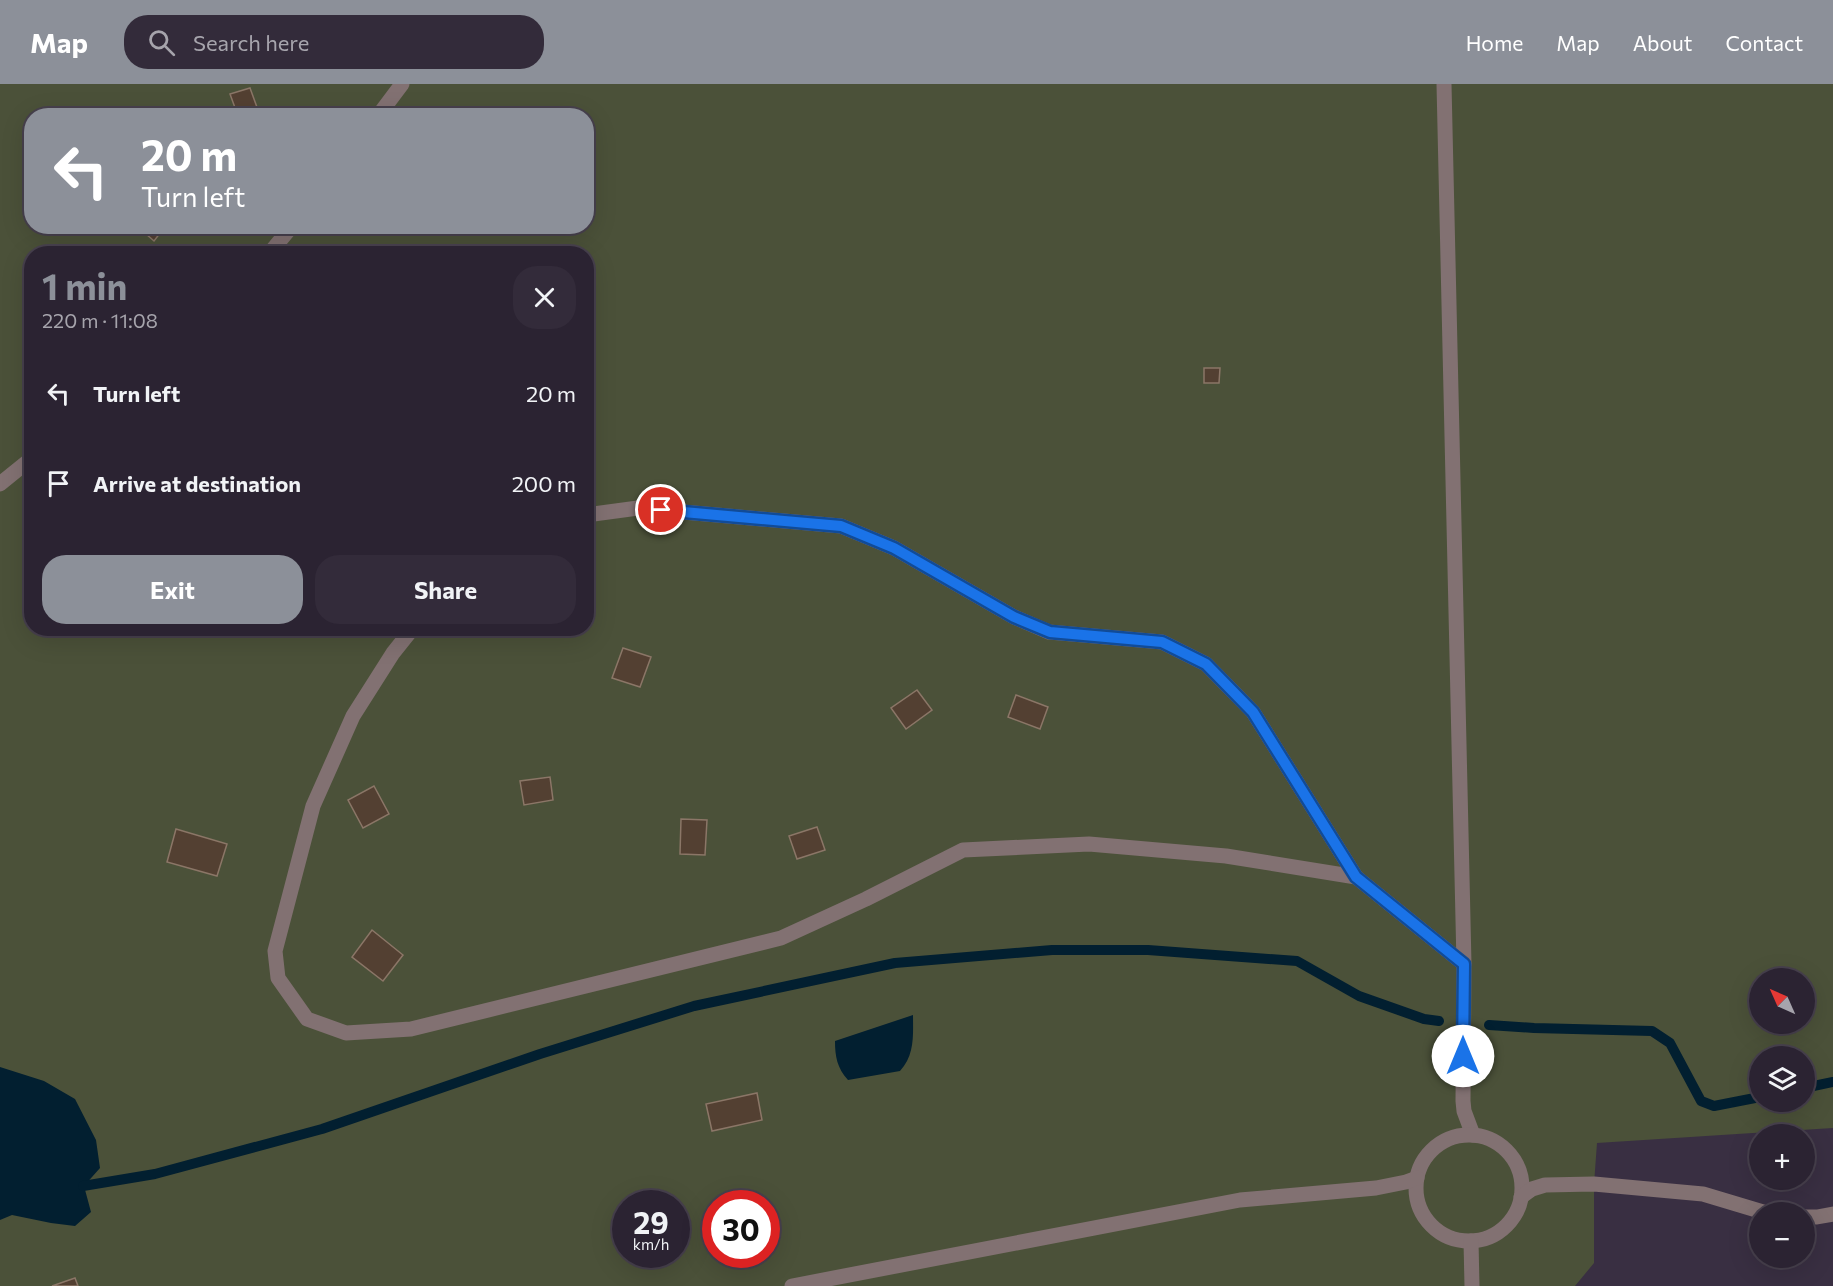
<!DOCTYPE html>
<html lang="en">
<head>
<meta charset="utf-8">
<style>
	:root { --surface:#2b2332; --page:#332b3a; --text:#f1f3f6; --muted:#a6a4ac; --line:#47404d; --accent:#8c9099 }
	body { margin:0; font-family:Commissioner,sans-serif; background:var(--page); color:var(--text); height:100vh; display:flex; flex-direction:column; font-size:22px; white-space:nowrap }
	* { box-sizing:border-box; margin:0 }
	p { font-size:20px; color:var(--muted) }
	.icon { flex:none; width:33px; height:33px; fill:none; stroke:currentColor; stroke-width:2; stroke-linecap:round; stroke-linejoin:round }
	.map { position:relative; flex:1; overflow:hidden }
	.drawer { position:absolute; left:24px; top:162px; width:570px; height:390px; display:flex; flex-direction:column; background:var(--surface); border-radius:24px; box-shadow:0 6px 24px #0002,0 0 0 2px var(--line) }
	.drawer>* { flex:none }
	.guide { position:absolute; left:24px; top:24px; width:570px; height:126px; border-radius:24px; box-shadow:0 6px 24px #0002,0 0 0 2px var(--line); background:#8c9099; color:#fff; overflow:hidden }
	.needle { width:39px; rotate:315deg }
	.buttons { position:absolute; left:1749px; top:884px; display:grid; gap:12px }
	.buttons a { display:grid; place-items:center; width:66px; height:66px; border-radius:50%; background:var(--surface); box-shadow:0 6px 24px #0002,0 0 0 2px var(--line); font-size:30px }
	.speed { position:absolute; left:612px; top:1106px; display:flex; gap:12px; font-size:30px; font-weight:700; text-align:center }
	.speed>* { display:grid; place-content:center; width:78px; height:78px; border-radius:50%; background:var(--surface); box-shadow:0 6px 24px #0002,0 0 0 2px var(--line); line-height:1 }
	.speed small { font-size:15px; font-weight:400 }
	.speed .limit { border:9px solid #d22; background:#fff; color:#111 }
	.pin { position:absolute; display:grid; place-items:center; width:51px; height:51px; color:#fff; margin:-26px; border:3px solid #fff; border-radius:50%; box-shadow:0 2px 6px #0007 }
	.me { position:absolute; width:66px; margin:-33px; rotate:0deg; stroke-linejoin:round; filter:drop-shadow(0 0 4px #0008) }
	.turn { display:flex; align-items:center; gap:21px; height:126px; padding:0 18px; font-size:27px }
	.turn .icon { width:78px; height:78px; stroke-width:2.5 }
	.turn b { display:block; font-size:42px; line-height:51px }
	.round { display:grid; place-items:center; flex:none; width:63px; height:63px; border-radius:24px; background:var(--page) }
	.head { display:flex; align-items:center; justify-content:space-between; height:102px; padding:0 18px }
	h1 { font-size:36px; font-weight:700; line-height:45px; color:var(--accent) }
	.action { display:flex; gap:12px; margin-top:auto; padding:12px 18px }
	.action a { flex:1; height:69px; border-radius:24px; background:var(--accent); color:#fff; font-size:24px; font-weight:700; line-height:69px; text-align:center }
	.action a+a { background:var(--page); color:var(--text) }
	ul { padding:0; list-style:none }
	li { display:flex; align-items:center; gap:18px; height:90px; padding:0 18px }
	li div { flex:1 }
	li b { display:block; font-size:22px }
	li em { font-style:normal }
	header { display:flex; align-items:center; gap:36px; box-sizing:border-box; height:84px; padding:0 30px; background:var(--accent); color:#fff }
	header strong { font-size:28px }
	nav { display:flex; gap:33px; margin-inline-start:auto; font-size:21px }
	.search { width:420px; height:54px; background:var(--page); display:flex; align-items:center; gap:15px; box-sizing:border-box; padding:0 21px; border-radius:24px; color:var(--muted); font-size:22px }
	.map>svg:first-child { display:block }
	.green { fill:#4b5139; fill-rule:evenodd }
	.water { fill:#021f30 }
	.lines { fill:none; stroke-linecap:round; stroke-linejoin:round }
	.stream { stroke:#021f30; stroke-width:10 }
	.building { fill:#534032; stroke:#8b7667; stroke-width:1.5 }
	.minor { stroke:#827172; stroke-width:15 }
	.route-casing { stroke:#114b97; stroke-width:15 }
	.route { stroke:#1a73e8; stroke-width:10 }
</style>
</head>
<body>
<header>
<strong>Map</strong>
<div class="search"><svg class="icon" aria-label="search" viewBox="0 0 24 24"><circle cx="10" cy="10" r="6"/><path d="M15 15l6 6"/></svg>Search here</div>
<nav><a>Home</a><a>Map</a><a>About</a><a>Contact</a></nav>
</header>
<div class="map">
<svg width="1833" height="1202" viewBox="0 0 1833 1202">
	<rect width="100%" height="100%" fill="#392f42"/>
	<!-- green -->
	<path class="green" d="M 0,0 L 1833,0 L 1833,1044 L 1597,1059 L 1594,1100 L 1594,1179 L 1575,1202 L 0,1202 ZM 32,32 L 586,32 L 586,142 L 32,142 ZM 32,170 L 586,170 L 586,544 L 32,544 ZM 1760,894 L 1804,894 L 1804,939 L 1760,939 ZM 1760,972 L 1804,972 L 1804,1017 L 1760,1017 ZM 626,1119 L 676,1119 L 676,1170 L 626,1170 ZM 716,1119 L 766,1119 L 766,1170 L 716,1170 Z"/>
	<!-- water -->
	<g class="water">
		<path d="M 913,931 C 913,951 915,971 900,987 L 848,996 C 837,984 835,972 835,957 Z"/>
		<polygon points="0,983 44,997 75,1015 96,1056 100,1084 84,1102 91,1128 75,1142 51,1139 12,1131 0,1136"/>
	</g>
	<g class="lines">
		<!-- stream -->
		<g class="stream">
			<polyline points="1489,941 1534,944 1652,947 1670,959 1701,1017 1714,1022 1760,1013"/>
			<polyline points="1804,1004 1833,998"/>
			<polyline points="83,1102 155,1090 322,1045 540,970 694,922 895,879 1052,866 1148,866 1297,877 1359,912 1424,935 1439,937"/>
		</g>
	</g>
	<!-- building -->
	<g class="building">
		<polygon points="250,4 258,26 238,32 230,10"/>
		<polygon points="137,142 162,142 164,144 154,157"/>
		<polygon points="1204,284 1220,284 1219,299 1204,299"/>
		<polygon points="623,564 651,573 640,603 612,594"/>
		<polygon points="917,606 932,626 906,645 891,624"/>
		<polygon points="1016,611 1048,623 1040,645 1008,633"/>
		<polygon points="550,693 553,716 524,721 520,697"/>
		<polygon points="374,702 389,730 363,744 348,716"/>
		<polygon points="681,735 707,736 705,771 680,770"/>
		<polygon points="817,743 825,766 797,775 789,752"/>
		<polygon points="176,745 227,760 217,792 167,778"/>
		<polygon points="372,846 403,871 383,897 352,873"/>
		<polygon points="757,1009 762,1036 712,1047 706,1020"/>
		<polygon points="75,1194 78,1202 52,1202"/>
	</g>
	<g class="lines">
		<!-- minor -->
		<g class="minor">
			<polyline points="1444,0 1464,880 1463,1017 1464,1027 1473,1051"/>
			<polyline points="378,32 402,0"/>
			<polyline points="269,170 292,142"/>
			<polyline points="0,400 32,374"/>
			<polyline points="586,431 638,424 841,442 894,464 1014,533 1049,548 1162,558 1206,580 1253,628 1356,793"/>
			<polyline points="413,544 393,569 353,632 313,722 275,867 278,894 307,935 346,949 411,945 781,854 866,815 963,766 1089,760 1226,772 1356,793 1464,880"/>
			<circle cx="1469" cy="1104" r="53"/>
			<polyline points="1521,1113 1532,1105 1545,1101 1594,1100 1703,1110 1763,1128"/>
			<polyline points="1804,1133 1817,1133 1833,1130"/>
			<polyline points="1471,1157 1472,1202"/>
			<polyline points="792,1202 1240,1116 1376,1104 1406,1098 1417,1094"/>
		</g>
	</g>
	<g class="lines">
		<defs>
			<polyline id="route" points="661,426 841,442 894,464 1014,533 1050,548 1162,558 1206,580 1253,628 1356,793 1464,880 1463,972"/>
		</defs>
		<!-- route casing -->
		<use href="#route" class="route-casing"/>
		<!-- route -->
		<use href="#route" class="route"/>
	</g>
</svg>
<div class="buttons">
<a><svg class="needle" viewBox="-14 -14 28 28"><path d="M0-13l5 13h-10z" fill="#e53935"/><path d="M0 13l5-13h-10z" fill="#a6a4ac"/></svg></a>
<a><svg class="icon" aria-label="layers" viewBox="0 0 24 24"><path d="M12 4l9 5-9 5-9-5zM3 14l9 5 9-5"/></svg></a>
<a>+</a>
<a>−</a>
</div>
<div class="speed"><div>29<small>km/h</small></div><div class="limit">30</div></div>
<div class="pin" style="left:661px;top:426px;background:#d93025"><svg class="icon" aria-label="arrive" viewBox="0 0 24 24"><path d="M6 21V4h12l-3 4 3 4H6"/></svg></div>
<svg class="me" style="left:1463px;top:972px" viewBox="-20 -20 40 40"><circle r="19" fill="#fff"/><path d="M0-13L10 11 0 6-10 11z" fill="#1a73e8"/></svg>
<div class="guide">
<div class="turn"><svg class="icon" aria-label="left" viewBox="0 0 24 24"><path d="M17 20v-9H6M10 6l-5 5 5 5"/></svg><div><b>20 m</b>Turn left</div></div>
</div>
<section class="drawer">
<div class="head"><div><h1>1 min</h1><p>220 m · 11:08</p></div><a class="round"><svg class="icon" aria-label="close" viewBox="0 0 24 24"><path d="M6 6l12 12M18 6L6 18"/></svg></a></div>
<ul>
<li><svg class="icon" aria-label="left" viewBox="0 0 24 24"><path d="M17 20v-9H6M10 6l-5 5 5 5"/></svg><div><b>Turn left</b></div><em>20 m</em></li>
<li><svg class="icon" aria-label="arrive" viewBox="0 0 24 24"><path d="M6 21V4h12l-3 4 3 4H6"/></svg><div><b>Arrive at destination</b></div><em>200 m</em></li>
</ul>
<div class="action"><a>Exit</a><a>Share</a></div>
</section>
</div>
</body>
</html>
